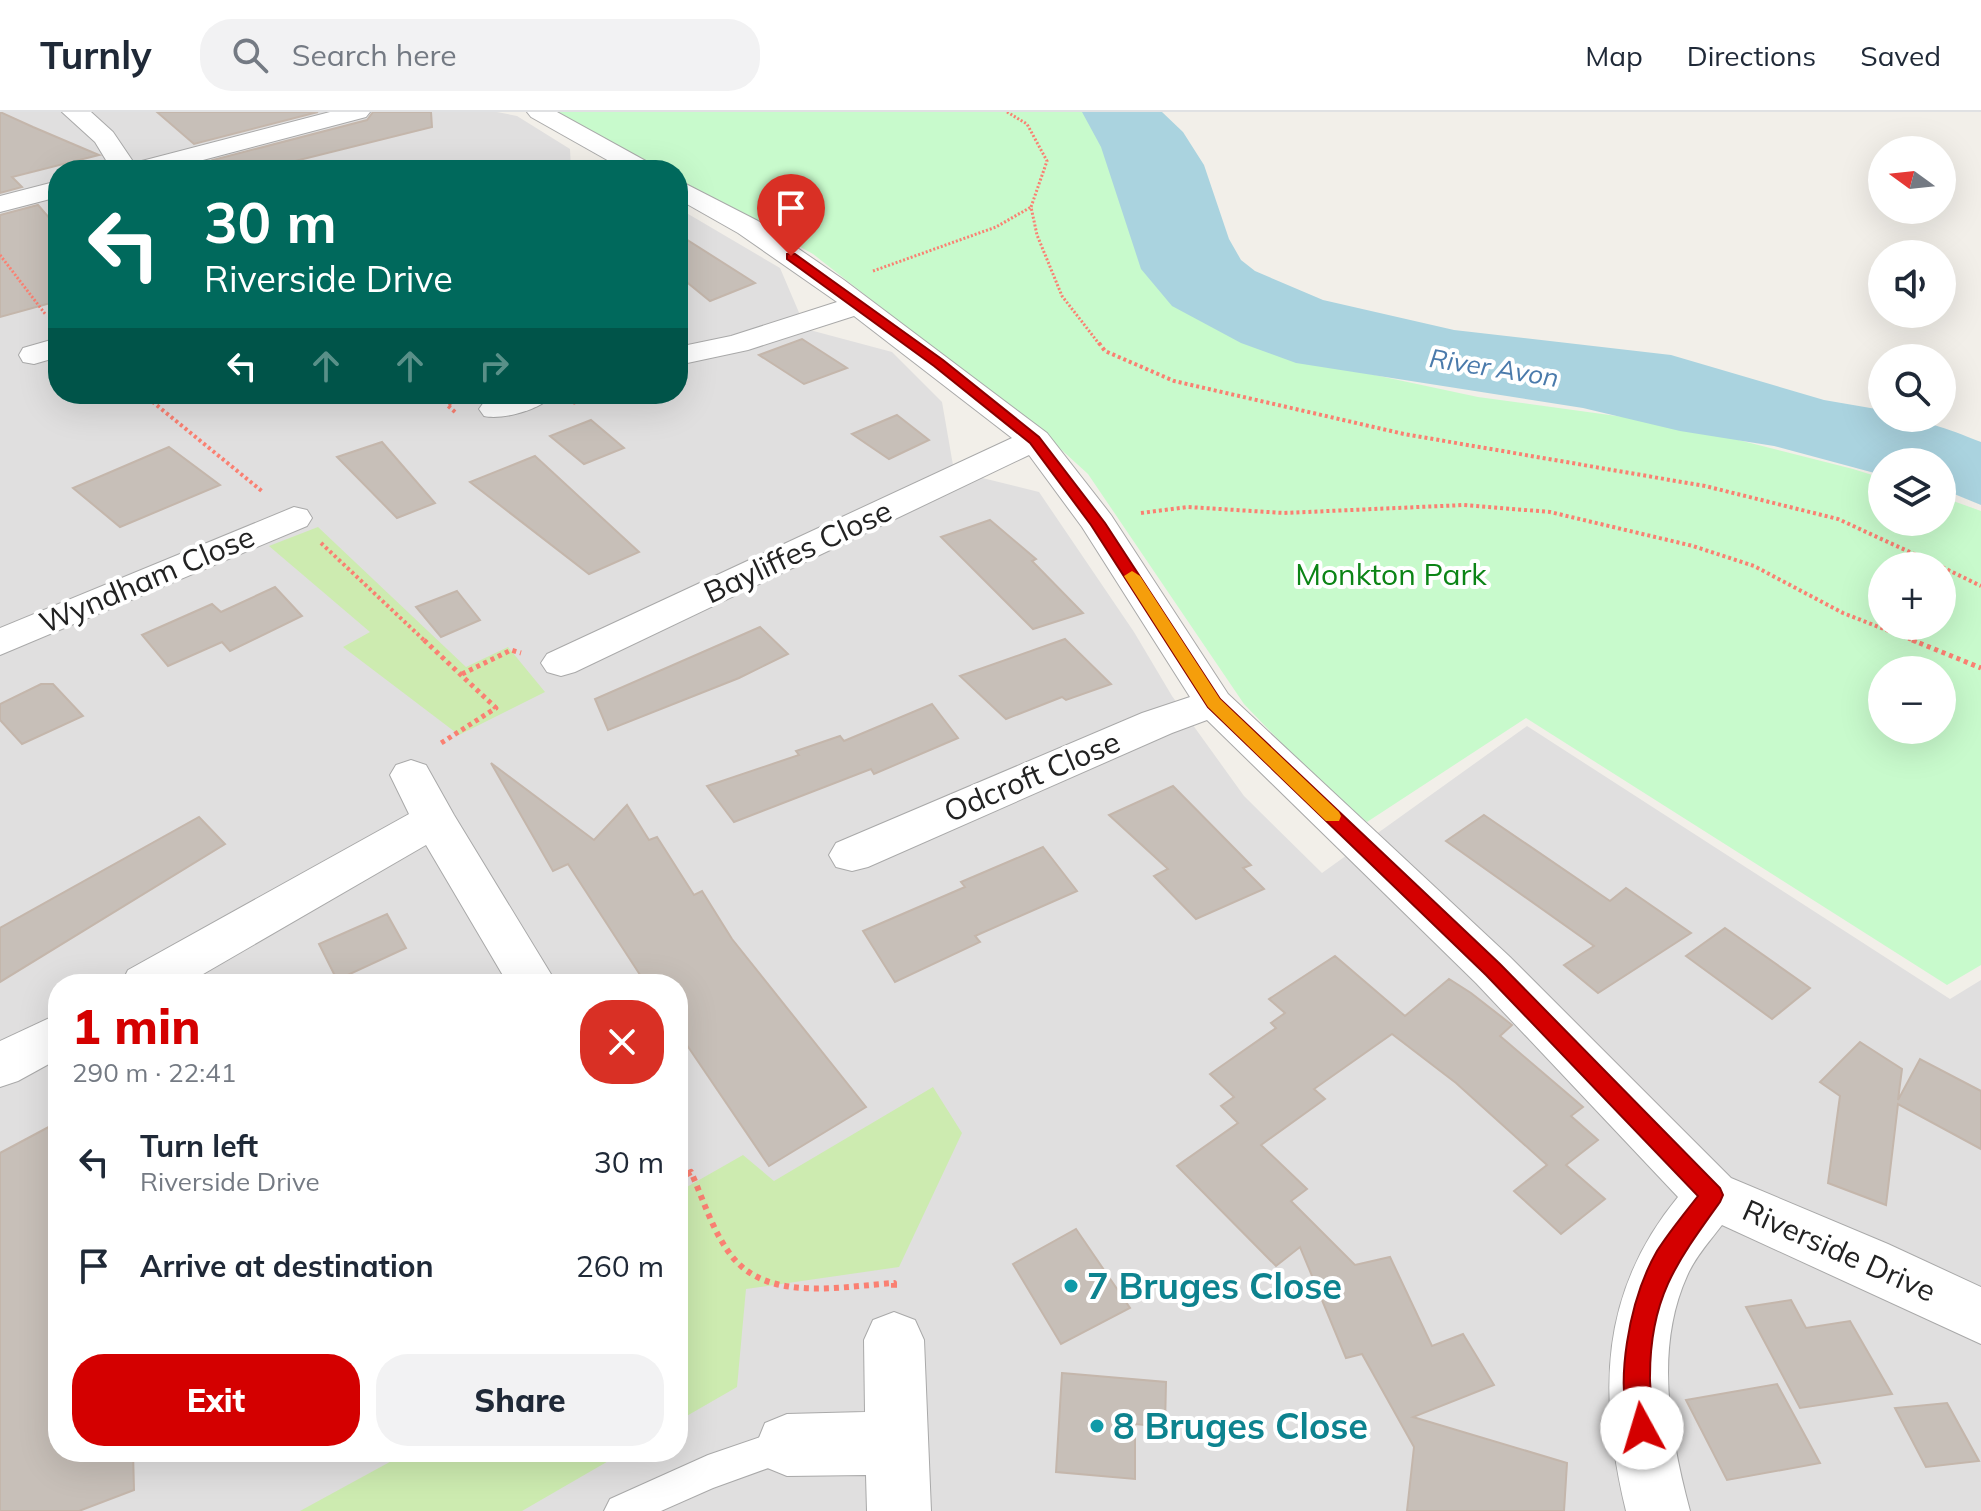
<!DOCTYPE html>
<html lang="en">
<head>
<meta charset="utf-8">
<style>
	:root { --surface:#fff; --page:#f2f2f3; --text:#1f2937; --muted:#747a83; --line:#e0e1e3; --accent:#d40000 }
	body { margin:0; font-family:Mulish,sans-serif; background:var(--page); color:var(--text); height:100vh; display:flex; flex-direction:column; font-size:30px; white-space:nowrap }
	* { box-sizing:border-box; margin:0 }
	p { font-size:26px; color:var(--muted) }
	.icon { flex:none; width:44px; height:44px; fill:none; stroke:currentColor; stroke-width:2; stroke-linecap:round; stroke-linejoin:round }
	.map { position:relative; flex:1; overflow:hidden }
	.sheet { position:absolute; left:48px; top:862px; width:640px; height:488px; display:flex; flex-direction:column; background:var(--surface); border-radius:32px; box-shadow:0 8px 32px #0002 }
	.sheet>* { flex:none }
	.top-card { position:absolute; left:48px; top:48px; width:640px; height:244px; border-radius:32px; box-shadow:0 8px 32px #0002; background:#00695c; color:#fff; overflow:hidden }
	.needle { width:52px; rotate:285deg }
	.controls { position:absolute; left:1868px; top:24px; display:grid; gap:16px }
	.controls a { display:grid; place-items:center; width:88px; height:88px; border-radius:50%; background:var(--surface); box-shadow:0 8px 32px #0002; font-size:40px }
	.pin { position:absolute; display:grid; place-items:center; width:68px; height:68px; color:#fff; margin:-82px -34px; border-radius:50% 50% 50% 0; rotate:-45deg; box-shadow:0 0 8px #0007 }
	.pin .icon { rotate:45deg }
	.me { position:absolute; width:88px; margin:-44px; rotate:354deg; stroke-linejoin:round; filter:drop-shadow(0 0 6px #0008) }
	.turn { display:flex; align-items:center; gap:28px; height:168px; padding:0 24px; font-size:36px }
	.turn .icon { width:104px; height:104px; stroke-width:2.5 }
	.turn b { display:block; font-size:56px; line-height:68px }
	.lanes { display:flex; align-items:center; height:76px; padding:0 24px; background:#0003; justify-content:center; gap:40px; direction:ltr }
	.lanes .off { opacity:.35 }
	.round { display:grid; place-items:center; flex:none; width:84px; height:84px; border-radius:32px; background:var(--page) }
	.overview { display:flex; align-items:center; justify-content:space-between; height:136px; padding:0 24px }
	h1 { font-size:48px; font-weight:800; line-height:60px; color:var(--accent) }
	.cta { display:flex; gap:16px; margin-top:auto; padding:16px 24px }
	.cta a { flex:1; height:92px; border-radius:32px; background:var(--accent); color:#fff; font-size:32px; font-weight:800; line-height:92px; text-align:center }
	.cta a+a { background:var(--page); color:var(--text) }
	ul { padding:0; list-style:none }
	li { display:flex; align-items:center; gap:24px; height:104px; padding:0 24px }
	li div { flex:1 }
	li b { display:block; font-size:30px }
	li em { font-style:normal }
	header { display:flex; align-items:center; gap:48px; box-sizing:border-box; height:112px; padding:0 40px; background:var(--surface); border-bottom:2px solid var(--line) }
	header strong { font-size:38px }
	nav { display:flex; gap:44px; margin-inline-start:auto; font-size:28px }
	.search { width:560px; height:72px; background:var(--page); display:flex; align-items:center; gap:20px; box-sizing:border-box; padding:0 28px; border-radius:32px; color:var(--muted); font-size:30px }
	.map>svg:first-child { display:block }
	.residential { fill:#e0dfdf; fill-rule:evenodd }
	.grass { fill:#cdebb0 }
	.park { fill:#c8facc; fill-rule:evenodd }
	.water { fill:#aad3df }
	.building { fill:#c7bfb8; stroke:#c4b6ab; stroke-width:2 }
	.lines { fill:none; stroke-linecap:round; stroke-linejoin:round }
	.service-casing { stroke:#a9a9a9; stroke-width:2 }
	.minor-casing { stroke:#a9a9a9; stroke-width:2 }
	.path-far3 { stroke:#fa8072; stroke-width:3; stroke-dasharray:2 2; stroke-linecap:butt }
	.path-far2 { stroke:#fa8072; stroke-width:4; stroke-dasharray:3 3; stroke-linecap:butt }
	.path-far1 { stroke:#fa8072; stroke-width:5; stroke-dasharray:4 4; stroke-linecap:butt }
	.path { stroke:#fa8072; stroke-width:6; stroke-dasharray:5 5; stroke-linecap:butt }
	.service { fill:#fff; fill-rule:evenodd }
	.minor { fill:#fff; fill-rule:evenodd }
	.route { fill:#d40000; stroke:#8a0000; stroke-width:2 }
	.slow { fill:#f59e0b }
	.culture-dot { fill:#0f9aa8; stroke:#fff; stroke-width:3 }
	.labels { text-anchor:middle; stroke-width:8; stroke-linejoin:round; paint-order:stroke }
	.far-water-label { font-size:26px; font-style:italic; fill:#4a7aab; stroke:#fff }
	.street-label { font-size:30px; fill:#222; stroke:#fff }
	.park-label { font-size:30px; fill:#0c8416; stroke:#fff }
	.near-culture-label { font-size:36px; font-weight:bold; fill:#0d838f; stroke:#fff; text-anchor:start }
</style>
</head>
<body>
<header>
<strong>Turnly</strong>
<div class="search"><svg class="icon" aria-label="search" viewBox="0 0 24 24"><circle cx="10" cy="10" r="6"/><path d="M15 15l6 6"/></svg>Search here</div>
<nav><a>Map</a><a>Directions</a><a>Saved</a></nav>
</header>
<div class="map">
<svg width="1981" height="1399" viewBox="0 0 1981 1399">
	<rect width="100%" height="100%" fill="#f2efe9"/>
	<!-- residential -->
	<path class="residential" d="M 0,0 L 497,0 L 517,4 L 570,37 L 571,58 L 58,58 L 58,282 L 678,282 L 678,96 L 780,156 L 806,217 L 892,240 L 942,290 L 954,359 L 1039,380 L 1134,520 L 1172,584 L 1244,684 L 1322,761 L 1527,614 L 1950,887 L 1981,868 L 1981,1399 L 0,1399 ZM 58,872 L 678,872 L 678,1340 L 58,1340 Z"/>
	<!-- grass -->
	<g class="grass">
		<polygon points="318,415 466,555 508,535 545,580 459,623 343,535 370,520 269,434"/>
		<polygon points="933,975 962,1021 899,1155 746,1177 737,1275 678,1309 678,1080 743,1043 774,1069"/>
		<polygon points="408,1340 624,1340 522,1399 300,1399"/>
	</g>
	<!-- park -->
	<path class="park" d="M 558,0 L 1088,0 L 1276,242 L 1478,285 L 1675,312 L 1853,357 L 1882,366 L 1882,410 L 1942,410 L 1942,385 L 1981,399 L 1981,853 L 1947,873 L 1526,606 L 1367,710 L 1316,667 L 1244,592 L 1088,362 L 1054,331 L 813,142 L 678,67 L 678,58 L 661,58 ZM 1882,454 L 1942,454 L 1942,514 L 1882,514 ZM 1882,558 L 1942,558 L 1942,618 L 1882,618 Z"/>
	<!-- water -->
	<path class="water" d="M 1082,0 L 1162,0 L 1183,20 L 1204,53 L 1229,127 L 1241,148 L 1255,159 L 1323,188 L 1454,218 L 1671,243 L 1824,288 L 1882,298 L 1882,306 C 1922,306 1945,316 1981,330 L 1981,393 L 1942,377 L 1942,350 L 1882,350 L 1882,363 L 1774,334 L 1680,319 L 1583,296 L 1296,251 L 1241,231 L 1172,194 L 1141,157 L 1101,35 Z"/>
	<!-- building -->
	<g class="building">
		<polygon points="0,0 33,15 99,43 12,65 22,75 0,81"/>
		<polygon points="157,0 318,0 194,32"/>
		<polygon points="373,0 431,0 432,15 259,58 224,58 213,48 367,8"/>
		<polygon points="38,93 58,116 58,189 0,205 0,103"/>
		<polygon points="678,122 755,171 710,189 678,163"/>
		<polygon points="802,227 847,256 804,272 759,243"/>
		<polygon points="897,303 929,328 889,347 852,322"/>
		<polygon points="591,308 624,336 584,352 550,324"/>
		<polygon points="382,330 435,391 397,406 337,345"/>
		<polygon points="169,335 220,373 120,415 73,376"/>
		<polygon points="535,344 639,440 589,462 470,370"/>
		<polygon points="990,408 1036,447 1032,449 1083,501 1033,517 941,425"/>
		<polygon points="275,475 302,504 230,539 222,530 168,554 142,523 212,492 221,500"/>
		<polygon points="457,479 480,508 441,525 416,495"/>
		<polygon points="760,515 788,542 739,566 608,618 595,587"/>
		<polygon points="1065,527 1111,572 1066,588 1062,585 1006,607 960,564"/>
		<polygon points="41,572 53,572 83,604 22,632 0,608 0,592"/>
		<polygon points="932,592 958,626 874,662 871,657 734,710 707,674 799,643 796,639 840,624 844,629"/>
		<polygon points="491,651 594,728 627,693 649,728 657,725 694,783 702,779 732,827 866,995 769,1054 678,920 678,872 646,872 568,752 553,759"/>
		<polygon points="1173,674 1251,753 1243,756 1264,777 1196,807 1154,764 1168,757 1109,703"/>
		<polygon points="1484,703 1610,789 1626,776 1691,821 1598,881 1564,853 1594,834 1446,729"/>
		<polygon points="199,705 225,732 0,870 0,816"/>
		<polygon points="1043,735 1077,779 975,824 980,830 895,870 863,819 965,775 961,770"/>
		<polygon points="387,802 406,836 337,868 319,832"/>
		<polygon points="1725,816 1810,876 1772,907 1686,844"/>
		<polygon points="1335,844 1405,904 1449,867 1471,881 1512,913 1500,924 1583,995 1571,1004 1598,1028 1566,1053 1605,1087 1561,1122 1514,1079 1547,1053 1456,971 1392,922 1314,977 1325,987 1261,1033 1307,1077 1291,1089 1355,1153 1390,1145 1432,1234 1463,1222 1494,1273 1413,1305 1567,1351 1564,1399 1407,1399 1414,1335 1362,1242 1346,1246 1300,1135 1276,1154 1177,1054 1238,1011 1221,994 1234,985 1210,962 1276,916 1271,911 1285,901 1269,887"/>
		<polygon points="1860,930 1902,957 1898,988 1920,947 1981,979 1981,1037 1898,992 1886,1093 1828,1071 1840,984 1820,970"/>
		<polygon points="58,1010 58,1340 133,1340 134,1378 79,1399 0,1399 0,1041"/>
		<polygon points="1076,1117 1130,1196 1061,1232 1013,1152"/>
		<polygon points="1791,1188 1806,1216 1850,1209 1892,1282 1800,1296 1746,1195"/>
		<polygon points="1062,1261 1166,1270 1165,1315 1135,1312 1135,1367 1056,1360"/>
		<polygon points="1777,1272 1820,1351 1727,1368 1686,1288"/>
		<polygon points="1947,1291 1979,1349 1926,1355 1895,1296"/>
	</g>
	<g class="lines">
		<defs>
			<polygon id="service" points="787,1316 799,1321 804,1333 799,1345 713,1376 661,1399 604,1399 610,1387 708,1343"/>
			<g id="minor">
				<polygon points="62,0 91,0 113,20 134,51 330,0 370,0 366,5 165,58 112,58 95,30"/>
				<polygon points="527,0 557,0 653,53 657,58 625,58 531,5"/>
				<path d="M 678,68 L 758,109 L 844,168 L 1047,321 L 1111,403 L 1228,582 L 1510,845 L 1731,1066 L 1888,1132 L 1981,1175 L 1981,1232 L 1722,1113 C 1710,1129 1695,1145 1687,1164 C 1654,1237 1670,1324 1690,1399 L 1626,1399 C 1598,1283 1599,1181 1678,1085 L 1476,871 L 1207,608 L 1172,621 L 868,755 L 852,759 L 836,755 L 829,743 L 836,731 L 1142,601 L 1190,585 L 1082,415 L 1029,343 L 575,560 L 561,564 L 547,560 L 541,551 L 547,542 L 1012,326 L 854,204 L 748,238 L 678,253 L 678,235 L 731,224 L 837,190 L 738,121 L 678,87 Z"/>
				<polygon points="58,69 58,85 0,100 0,84"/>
				<polygon points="58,226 58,245 34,252 23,250 19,243 23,236"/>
				<path d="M 507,282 L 553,282 C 542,298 502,308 484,304 L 479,297 L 484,290 Z"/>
				<polygon points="294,395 307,398 312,406 307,414 0,543 0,516"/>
				<polygon points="411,648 426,653 454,703 557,872 508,872 426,733 186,872 121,872 128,858 409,702 390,663 396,653"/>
				<polygon points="58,902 58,947 18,969 0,975 0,929"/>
				<polygon points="894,1200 915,1208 924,1228 931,1399 867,1399 866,1363 787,1364 765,1355 756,1333 765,1311 787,1302 865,1300 864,1228 873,1208"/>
			</g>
		</defs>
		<!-- service casing -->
		<use href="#service" class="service-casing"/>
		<!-- minor casing -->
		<use href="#minor" class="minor-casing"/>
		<!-- path-far3 -->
		<g class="path-far3">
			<polyline points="1007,0 1027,12 1047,49 1031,95 1037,123 1062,184 1100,233"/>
			<polyline points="0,143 46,203"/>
			<polyline points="873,159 996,115 1031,95"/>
		</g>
		<!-- path-far2 -->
		<g class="path-far2">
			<polyline points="1099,231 1105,239 1174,269 1404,322 1705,374 1838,407 1940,454"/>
			<polyline points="143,282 263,380"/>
			<polyline points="573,291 596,282"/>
			<polyline points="455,300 447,293 457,289"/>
			<polyline points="1141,401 1188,395 1284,401 1464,393 1550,400 1693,434 1754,454 1843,501 1917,530"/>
			<polyline points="321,431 426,530"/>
			<polyline points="1942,455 1981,474"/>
		</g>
		<!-- path-far1 -->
		<g class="path-far1">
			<polyline points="424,528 496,596 438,633"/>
			<polyline points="1912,528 1981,556"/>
			<polyline points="462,562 511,538 521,541"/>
		</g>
		<!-- path -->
		<path class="path" d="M 678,1067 L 691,1060 C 704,1089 714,1124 735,1148 C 772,1190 845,1174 894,1171 L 894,1179"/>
		<!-- service -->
		<use href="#service" class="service"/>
		<!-- minor -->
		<use href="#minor" class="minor"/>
	</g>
	<!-- route -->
	<path class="route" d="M 787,142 L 795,142 L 943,248 L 1039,325 L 1105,411 L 1220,587 L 1500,852 L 1720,1076 L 1723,1083 L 1720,1090 C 1676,1151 1650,1186 1650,1264 C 1649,1284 1659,1307 1651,1325 L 1642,1329 L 1633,1325 C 1612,1274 1630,1186 1657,1139 C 1669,1120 1684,1102 1698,1084 L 1486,863 L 1208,595 L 1091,413 L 1030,331 L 934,254 L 787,147 Z"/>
	<!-- slow -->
	<polygon class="slow" points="1132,459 1140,464 1220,587 1339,700 1341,704 1339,709 1326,709 1208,595 1124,464"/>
	<!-- markers -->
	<g class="culture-dot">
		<circle cx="1071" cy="1174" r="8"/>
		<circle cx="1097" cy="1314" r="8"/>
	</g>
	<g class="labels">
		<!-- far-water labels -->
		<g class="far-water-label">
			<text transform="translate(1494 256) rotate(9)" y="9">River Avon</text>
		</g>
		<!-- street labels -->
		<g class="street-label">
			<text transform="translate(798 440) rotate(-25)" y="10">Bayliffes Close</text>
			<text transform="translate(147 468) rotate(-23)" y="10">Wyndham Close</text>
			<text transform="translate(1032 665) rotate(-23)" y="10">Odcroft Close</text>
			<text transform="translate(1839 1139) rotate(24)" y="10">Riverside Drive</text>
		</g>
		<!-- park labels -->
		<g class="park-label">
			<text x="1391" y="473">Monkton Park</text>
		</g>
		<!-- near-culture labels -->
		<g class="near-culture-label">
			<text x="1087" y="1187">7 Bruges Close</text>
			<text x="1113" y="1327">8 Bruges Close</text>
		</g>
	</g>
</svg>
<div class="controls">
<a><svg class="needle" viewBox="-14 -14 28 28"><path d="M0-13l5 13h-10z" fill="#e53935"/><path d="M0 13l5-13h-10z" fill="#747a83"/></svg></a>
<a><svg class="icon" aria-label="sound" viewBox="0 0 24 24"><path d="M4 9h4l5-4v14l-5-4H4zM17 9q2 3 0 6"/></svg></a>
<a><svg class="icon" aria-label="search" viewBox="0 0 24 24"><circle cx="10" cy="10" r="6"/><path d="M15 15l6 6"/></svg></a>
<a><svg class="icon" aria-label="layers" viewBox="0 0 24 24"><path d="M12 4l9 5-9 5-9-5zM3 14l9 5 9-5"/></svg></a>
<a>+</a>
<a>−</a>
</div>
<div class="pin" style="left:791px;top:144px;background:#d93025"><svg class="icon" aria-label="arrive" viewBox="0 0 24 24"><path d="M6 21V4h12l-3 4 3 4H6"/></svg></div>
<svg class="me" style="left:1642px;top:1316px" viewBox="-20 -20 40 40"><circle r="19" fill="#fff"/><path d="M0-13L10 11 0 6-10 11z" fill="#d40000"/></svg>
<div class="top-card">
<div class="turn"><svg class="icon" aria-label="left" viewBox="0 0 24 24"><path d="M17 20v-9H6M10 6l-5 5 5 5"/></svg><div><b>30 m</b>Riverside Drive</div></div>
<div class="lanes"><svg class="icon" aria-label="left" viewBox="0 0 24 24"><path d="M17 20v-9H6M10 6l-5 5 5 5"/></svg><svg class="icon off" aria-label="ahead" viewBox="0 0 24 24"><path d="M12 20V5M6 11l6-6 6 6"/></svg><svg class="icon off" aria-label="ahead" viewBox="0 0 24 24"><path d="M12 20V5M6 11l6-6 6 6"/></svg><svg class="icon off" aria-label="right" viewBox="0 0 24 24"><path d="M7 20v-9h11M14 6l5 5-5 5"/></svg></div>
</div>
<section class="sheet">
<div class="overview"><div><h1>1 min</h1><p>290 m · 22:41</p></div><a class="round" style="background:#d93025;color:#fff"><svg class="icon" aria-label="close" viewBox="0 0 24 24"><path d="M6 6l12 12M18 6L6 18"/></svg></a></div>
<ul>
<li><svg class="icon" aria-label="left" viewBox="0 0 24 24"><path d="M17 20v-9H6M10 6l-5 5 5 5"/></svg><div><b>Turn left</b><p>Riverside Drive</p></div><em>30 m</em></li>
<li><svg class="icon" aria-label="arrive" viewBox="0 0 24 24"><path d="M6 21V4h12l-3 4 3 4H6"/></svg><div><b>Arrive at destination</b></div><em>260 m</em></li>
</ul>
<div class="cta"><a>Exit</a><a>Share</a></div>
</section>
</div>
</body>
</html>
